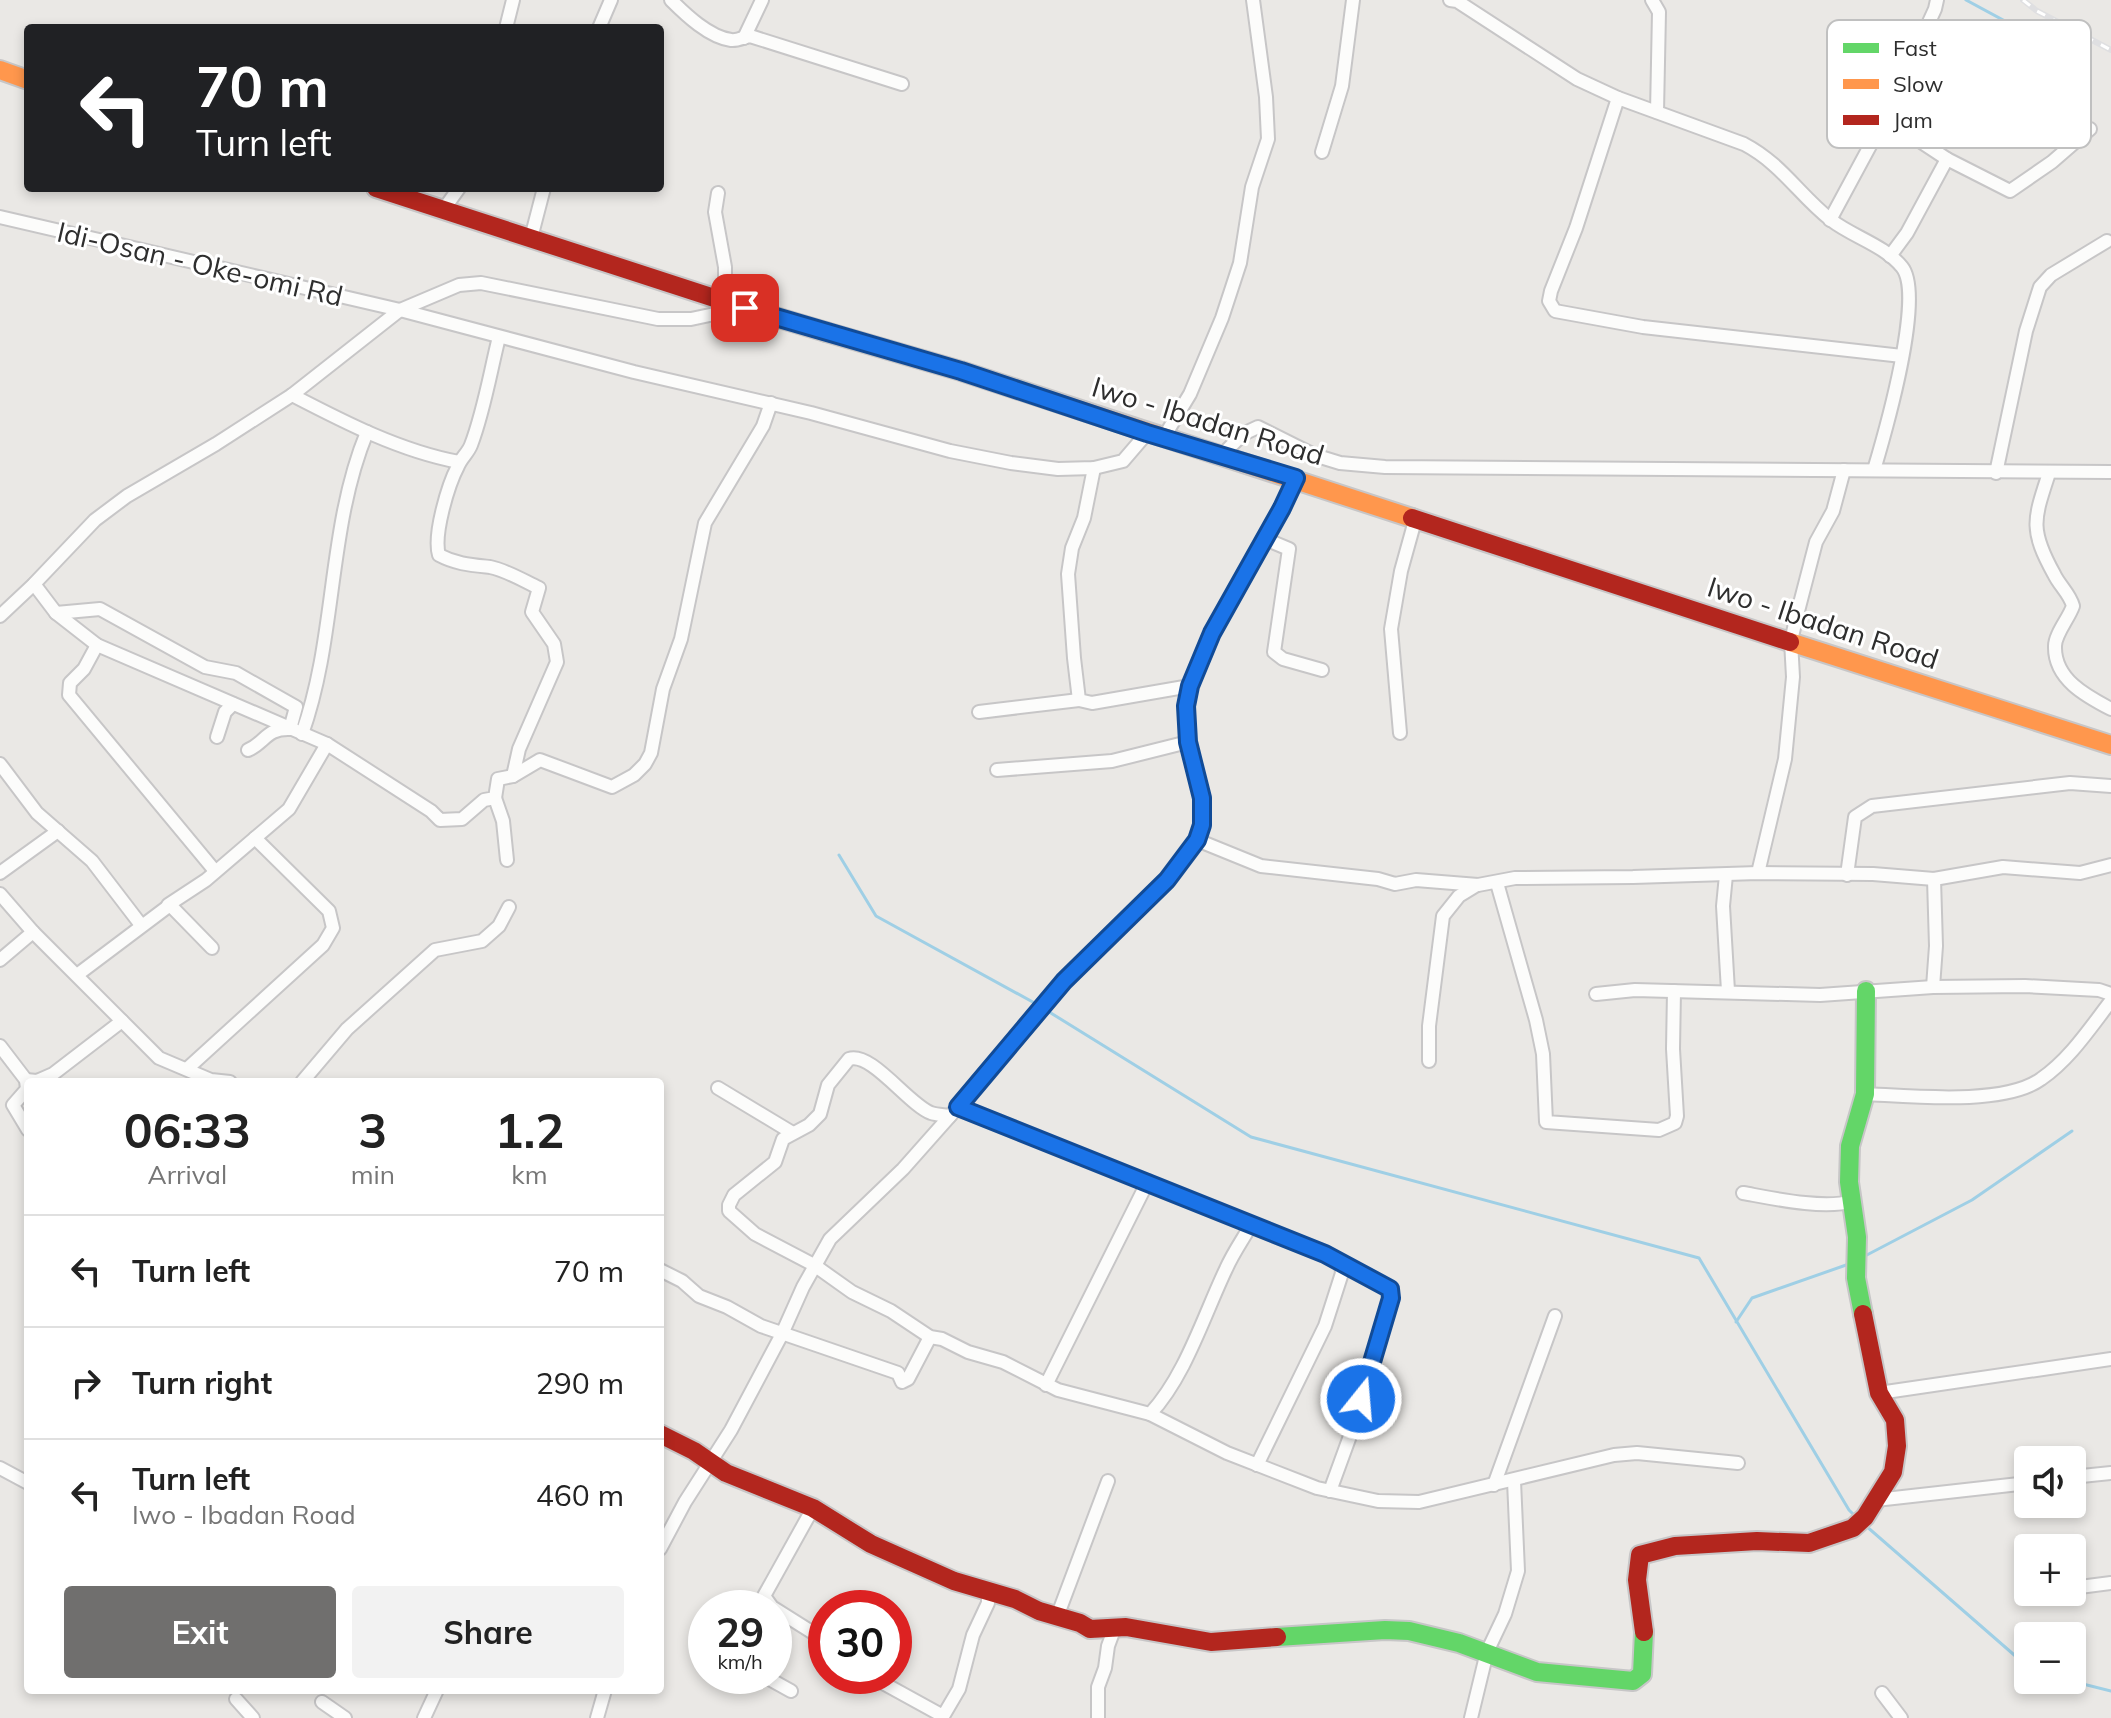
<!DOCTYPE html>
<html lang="en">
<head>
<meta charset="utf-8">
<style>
	:root { --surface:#fff; --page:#f2f2f2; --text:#222; --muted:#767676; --line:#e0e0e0; --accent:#706f6e }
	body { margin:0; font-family:Mulish,sans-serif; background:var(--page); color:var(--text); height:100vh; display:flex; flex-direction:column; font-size:30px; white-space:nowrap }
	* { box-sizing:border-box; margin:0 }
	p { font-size:26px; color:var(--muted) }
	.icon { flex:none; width:44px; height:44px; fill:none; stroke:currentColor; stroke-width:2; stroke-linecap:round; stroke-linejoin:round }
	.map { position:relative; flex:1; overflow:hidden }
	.panel { position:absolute; left:24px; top:1078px; width:640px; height:616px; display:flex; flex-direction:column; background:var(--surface); border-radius:8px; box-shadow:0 4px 12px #0003 }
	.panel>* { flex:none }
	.top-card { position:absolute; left:24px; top:24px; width:640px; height:168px; border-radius:8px; box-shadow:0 4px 12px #0003; background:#202124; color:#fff; overflow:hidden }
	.controls { position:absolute; left:2014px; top:1446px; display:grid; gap:16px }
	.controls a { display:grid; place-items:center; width:72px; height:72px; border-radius:8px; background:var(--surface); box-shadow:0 4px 12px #0003; font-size:40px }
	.speed { position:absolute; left:688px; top:1590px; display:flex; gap:16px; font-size:40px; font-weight:700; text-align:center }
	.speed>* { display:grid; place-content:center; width:104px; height:104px; border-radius:50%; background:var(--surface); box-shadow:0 4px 12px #0003; line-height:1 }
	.speed small { font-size:20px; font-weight:400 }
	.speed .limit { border:12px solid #d22; background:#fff; color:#111 }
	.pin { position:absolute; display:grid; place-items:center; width:68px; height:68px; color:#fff; margin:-34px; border-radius:16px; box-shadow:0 4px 12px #0006 }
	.me { position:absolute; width:88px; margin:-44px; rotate:17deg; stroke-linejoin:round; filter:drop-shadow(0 0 6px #0008) }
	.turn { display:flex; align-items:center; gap:28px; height:168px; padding:0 40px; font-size:36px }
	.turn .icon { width:104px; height:104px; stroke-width:2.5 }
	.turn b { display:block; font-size:56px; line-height:68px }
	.eta { display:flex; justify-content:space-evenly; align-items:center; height:136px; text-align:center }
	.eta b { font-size:48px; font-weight:700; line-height:56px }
	.action { display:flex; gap:16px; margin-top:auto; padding:16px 40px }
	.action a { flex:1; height:92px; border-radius:8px; background:var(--accent); color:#fff; font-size:32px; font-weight:700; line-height:92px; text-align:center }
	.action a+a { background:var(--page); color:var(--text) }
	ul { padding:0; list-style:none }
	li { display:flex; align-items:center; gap:24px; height:112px; padding:0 40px; border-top:2px solid var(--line) }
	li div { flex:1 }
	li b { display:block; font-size:30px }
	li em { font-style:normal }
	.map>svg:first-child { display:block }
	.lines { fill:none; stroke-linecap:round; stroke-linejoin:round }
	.stream { stroke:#9fcfe5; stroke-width:3 }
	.street-casing { stroke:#c7c6c7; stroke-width:16 }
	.fast-casing { stroke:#c7c6c7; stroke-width:22 }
	.slow-casing { stroke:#c7c6c7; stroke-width:22 }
	.jam-casing { stroke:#c7c6c7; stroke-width:22 }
	.street { stroke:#fcfcfb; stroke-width:12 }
	.fast { stroke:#63d668; stroke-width:18 }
	.slow { stroke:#ff974d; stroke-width:18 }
	.jam { stroke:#b3261e; stroke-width:18 }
	.rail-casing { stroke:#dfdfe1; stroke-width:6 }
	.rail { stroke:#fff; stroke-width:3; stroke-dasharray:9; stroke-linecap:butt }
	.route-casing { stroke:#114b97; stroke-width:20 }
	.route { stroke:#1a73e8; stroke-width:14 }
	.labels { text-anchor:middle; stroke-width:6; stroke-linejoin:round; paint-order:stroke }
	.street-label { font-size:28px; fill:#2e2e2e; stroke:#fff }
	.key { fill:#fff; stroke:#c0c0c0; stroke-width:2 }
	.key-label { font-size:22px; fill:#2e2e2e }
</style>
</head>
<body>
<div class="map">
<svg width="2111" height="1718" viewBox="0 0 2111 1718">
	<rect width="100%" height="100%" fill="#eae8e5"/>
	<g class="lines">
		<!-- stream -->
		<g class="stream">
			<polyline points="1966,0 2066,54"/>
			<polyline points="839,855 876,916 1040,1006"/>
			<polyline points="1046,1010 1251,1137 1699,1258 1849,1510 1856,1517"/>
			<polyline points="1863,1257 1972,1200 2072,1131"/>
			<polyline points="1736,1322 1752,1298 1849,1264"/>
			<polyline points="1865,1525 2028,1667"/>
			<polyline points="2067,1680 2111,1691"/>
		</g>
		<defs>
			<g id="street">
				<path d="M 671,0 C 686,15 709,37 731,40 C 737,41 744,37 750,36 L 902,84"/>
				<path d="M 1450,0 L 1457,1 L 1577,79 L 1618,98 L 1744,144 C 1782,164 1799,195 1831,220 C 1853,237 1884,245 1902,267 C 1925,295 1885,433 1874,470"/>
				<polyline points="1652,0 1659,12 1657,112"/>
				<polyline points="506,28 513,0"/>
				<polyline points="599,28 611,0"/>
				<polyline points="744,38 762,0"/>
				<polyline points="1618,98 1576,228 1551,291 1549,301 1555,311 1643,327 1902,356"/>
				<polyline points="1885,118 1947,159"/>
				<polyline points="1322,152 1342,86 1353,0"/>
				<polyline points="718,193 715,212 725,267 725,301"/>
				<polyline points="444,209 459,188"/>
				<polyline points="0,217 400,310 634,372 811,413 950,451 1011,463 1058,469 1094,468 1123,461 1147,433"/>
				<polyline points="1830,220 1885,118 1935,9 1937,0"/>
				<polyline points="531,238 544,188"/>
				<polyline points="1890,256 1907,233 1947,159 2010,191 2052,162 2090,129"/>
				<path d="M 499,337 C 490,373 484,411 471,445 C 468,453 461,458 458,466 C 448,485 433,535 439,555 C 456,564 471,565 490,567 C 506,570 524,581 539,588 L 532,612 L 554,644 L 557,662 L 519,749 L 513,776"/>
				<path d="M 292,395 C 344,422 400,451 459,462"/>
				<polyline points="1164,437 1190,394 1222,318 1240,263 1252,187 1268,139 1266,97 1253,0"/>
				<polyline points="1221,456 1243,434 1258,427 1314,455 1340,463 1385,467 2111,472"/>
				<polyline points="1094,468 1084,518 1072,548 1068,574 1074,658 1079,700 1092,703 1190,686"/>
				<polyline points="1996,473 2026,331 2040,287 2051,275 2107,241"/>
				<path d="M 2049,473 C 2034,519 2029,529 2054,574 C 2059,585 2070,594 2073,606 C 2069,618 2055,634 2055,646 C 2054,679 2086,696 2111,709"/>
				<polyline points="1265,539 1289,549 1274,652 1283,659 1322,670"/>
				<polyline points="34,584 56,613 97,645 327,744 431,811 440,820 462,819 484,800 495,798 498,779 513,776 540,760 612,787 634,775 645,764 651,753 663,689 681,639 705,523 763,426 771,403"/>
				<path d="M 56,613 L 100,609 L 205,667 L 236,673 L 296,707 L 290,729 C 266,728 265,743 248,750"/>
				<polyline points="0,616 34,584 95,520 127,496 216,444 292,395 400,310 459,285 481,283 658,319 691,319 738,309"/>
				<polyline points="97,645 84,669 70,683 69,695 215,871"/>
				<polyline points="979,712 1079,700"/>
				<polyline points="1400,733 1391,629 1401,571 1416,517"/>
				<path d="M 302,734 C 337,636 327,529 367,432"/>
				<polyline points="217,737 225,712 233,704"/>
				<polyline points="0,764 37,813 92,861 141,925"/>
				<polyline points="997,770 1112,761 1188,742"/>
				<polyline points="495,798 503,821 507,860"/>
				<polyline points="1197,840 1261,866 1378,879 1395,884 1416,880 1478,885 1515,878 1633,877 1758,873 1873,874 1934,879 2003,867 2080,873 2111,865"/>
				<polyline points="0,873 58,831"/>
				<polyline points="1758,873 1785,759 1793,677 1791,641 1797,615 1816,542 1833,511 1844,470"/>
				<polyline points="1726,875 1723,906 1728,991"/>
				<polyline points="1847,875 1855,817 1872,806 2070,783 2111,786"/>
				<polyline points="1497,883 1536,1020 1543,1054 1546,1122 1659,1130 1675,1123 1677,1116 1673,1049 1674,991"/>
				<polyline points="0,894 33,932 159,1058 211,1080 230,1082"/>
				<polyline points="168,905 206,880 289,809 327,744"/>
				<polyline points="0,960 33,932"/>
				<polyline points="77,975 170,905 212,948"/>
				<polyline points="1933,987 1936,946 1934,879"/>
				<polyline points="1596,994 1635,990 1820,995 1933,987 2025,986 2099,990 2111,994"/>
				<polyline points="0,1046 26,1080 27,1089 13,1105 28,1130"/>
				<polyline points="1429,1061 1429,1026 1443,916 1459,896 1477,885"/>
				<polyline points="188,1068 323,945 333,928 329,911 255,838"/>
				<polyline points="26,1080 37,1081 53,1074 122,1021"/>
				<polyline points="302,1082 347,1029 435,950 482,941 499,926 509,907"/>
				<polyline points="718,1088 791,1132"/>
				<path d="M 1865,1094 C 1910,1096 2004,1106 2041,1079 C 2070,1059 2090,1028 2111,1001"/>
				<polyline points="958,1107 1325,1254 1390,1289 1391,1298 1354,1425 1330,1491"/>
				<path d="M 950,1116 C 945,1115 937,1115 931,1113 C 908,1104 871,1051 849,1059 L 828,1085 L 820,1114 L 809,1125 L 783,1139 L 775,1162 L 734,1195 L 729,1205 L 729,1211 L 755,1234 L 814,1265 L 852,1292 L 891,1311 L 930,1337 L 942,1339 L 968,1352 L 1003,1362 L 1058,1390 L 1150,1414 L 1227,1453 L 1317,1488 L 1378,1501 L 1419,1502 L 1614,1455 L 1637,1453 L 1738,1463"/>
				<path d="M 1743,1193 C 1771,1198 1825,1210 1852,1201"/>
				<polyline points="660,1270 682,1281 699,1296 727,1307 761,1326 898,1373 902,1382 908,1379 930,1337"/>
				<polyline points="1046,1385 1148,1181"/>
				<polyline points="1879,1393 2111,1359"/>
				<path d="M 1150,1414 C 1185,1377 1204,1315 1226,1269 C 1233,1253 1243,1239 1251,1225"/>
				<polyline points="1257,1465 1325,1326 1342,1273 1341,1264"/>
				<polyline points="0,1468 28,1483"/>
				<polyline points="2072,1477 2111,1473"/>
				<polyline points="1494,1485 1555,1316"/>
				<polyline points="1876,1500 2028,1483"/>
				<polyline points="813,1508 764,1596 772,1607 826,1641"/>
				<polyline points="660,1549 685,1502 731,1430 782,1334 803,1287 830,1239 903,1169 981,1081 1064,981 1167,880 1197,840 1202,825 1202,798 1188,742 1186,706 1190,686 1212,633 1282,508 1296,478"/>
				<polyline points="2072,1588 2111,1583"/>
				<polyline points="1057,1617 1108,1481"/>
				<polyline points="764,1676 791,1691"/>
				<polyline points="876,1676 883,1683 943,1716"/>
				<polyline points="1882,1693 1901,1718"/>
				<polyline points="236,1699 253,1718"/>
				<polyline points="322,1702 345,1718"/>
				<polyline points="424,1718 437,1690"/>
				<polyline points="597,1718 605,1690"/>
				<polyline points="942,1718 959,1689 973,1635 988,1603 988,1592"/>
				<polyline points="1098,1718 1098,1687 1105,1668 1108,1646 1115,1627"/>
				<polyline points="1471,1718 1487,1652 1505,1614 1518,1571 1514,1481"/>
			</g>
			<g id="fast">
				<polyline points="1863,1314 1856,1278 1857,1237 1849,1182 1850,1146 1865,1094 1866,991"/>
				<polyline points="1277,1637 1385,1630 1409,1631 1459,1643 1537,1672 1633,1681 1642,1674 1644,1632"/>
			</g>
			<g id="slow">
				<polyline points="0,70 28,80"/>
				<polyline points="826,332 961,371 1412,518"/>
				<polyline points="1790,642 2111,745"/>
			</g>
			<g id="jam">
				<polyline points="376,188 745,308 826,332"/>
				<polyline points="1412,518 1790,642"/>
				<polyline points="660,1434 694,1451 726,1473 813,1508 871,1544 954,1581 1015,1599 1039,1611 1080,1623 1090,1629 1126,1627 1211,1642 1277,1637"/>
				<polyline points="1644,1632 1637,1580 1640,1555 1675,1546 1757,1541 1809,1543 1853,1528 1865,1517 1893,1472 1897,1446 1895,1420 1879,1393 1863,1314"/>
			</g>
		</defs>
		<!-- street casing -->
		<use href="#street" class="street-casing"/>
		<!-- fast casing -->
		<use href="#fast" class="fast-casing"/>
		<!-- slow casing -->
		<use href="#slow" class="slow-casing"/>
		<!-- jam casing -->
		<use href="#jam" class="jam-casing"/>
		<!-- street -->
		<use href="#street" class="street"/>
		<!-- fast -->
		<use href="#fast" class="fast"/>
		<!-- slow -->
		<use href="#slow" class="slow"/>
		<!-- jam -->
		<use href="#jam" class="jam"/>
		<defs>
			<polyline id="rail" points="2023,0 2037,11 2111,50"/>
		</defs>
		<!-- rail casing -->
		<use href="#rail" class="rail-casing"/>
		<!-- rail -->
		<use href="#rail" class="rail"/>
	</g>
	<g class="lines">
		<defs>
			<polyline id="route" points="745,308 961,371 1147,433 1296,478 1282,508 1212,633 1190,686 1186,706 1188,742 1202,798 1202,825 1197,840 1167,880 1064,981 958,1107 1325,1254 1390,1289 1391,1298 1361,1399"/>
		</defs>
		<!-- route casing -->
		<use href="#route" class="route-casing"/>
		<!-- route -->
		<use href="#route" class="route"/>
	</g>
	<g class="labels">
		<!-- street labels -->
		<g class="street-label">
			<text transform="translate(200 264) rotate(13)" y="10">Idi-Osan - Oke-omi Rd</text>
			<text transform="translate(1208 421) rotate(17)" y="10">Iwo - Ibadan Road</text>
			<text transform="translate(1823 623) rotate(18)" y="10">Iwo - Ibadan Road</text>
		</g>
	</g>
	<!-- legend -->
	<rect x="1827" y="20" width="264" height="128" rx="12" class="key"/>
	<rect x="1843" y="43" width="36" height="10" fill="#63d668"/>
	<rect x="1843" y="79" width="36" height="10" fill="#ff974d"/>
	<rect x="1843" y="115" width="36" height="10" fill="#b3261e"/>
	<g class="key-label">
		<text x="1893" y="56">Fast</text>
		<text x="1893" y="92">Slow</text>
		<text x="1893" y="128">Jam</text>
	</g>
</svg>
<div class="controls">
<a><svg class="icon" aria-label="sound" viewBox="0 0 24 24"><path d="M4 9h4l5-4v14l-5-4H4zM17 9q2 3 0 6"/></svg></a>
<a>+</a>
<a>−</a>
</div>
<div class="speed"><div>29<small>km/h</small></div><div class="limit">30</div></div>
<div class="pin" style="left:745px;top:308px;background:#d93025"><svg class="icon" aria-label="arrive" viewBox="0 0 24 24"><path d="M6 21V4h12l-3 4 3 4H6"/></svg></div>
<svg class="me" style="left:1361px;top:1399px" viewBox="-20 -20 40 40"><circle r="17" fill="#1a73e8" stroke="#fff" stroke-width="3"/><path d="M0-11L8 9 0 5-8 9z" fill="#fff"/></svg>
<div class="top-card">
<div class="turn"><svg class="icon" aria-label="left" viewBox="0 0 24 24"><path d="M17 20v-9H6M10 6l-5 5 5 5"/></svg><div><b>70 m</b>Turn left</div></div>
</div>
<section class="panel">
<div class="eta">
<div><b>06:33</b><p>Arrival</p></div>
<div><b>3</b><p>min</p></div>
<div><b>1.2</b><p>km</p></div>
</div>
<ul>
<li><svg class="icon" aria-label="left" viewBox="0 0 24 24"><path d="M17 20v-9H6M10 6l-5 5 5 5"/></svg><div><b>Turn left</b></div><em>70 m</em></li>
<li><svg class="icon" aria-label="right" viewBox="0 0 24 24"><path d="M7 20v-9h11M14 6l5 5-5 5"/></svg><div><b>Turn right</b></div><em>290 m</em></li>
<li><svg class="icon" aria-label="left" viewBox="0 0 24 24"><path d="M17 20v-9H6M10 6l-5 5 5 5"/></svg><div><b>Turn left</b><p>Iwo - Ibadan Road</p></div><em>460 m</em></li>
</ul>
<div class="action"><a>Exit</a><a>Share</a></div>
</section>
</div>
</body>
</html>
